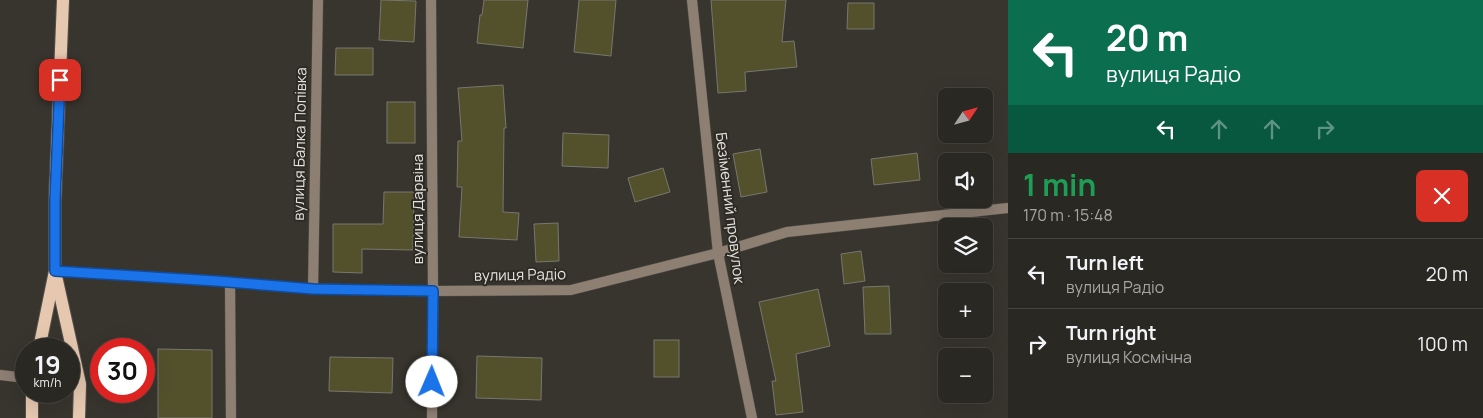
<!DOCTYPE html>
<html lang="en">
<head>
<meta charset="utf-8">
<style>
	:root { --surface:#2a2822; --page:#32302a; --text:#f1f3f6; --muted:#a5a6a5; --line:#464440 }
	body { margin:0; font-family:Manrope,sans-serif; background:var(--page); color:var(--text); height:100vh; display:flex; flex-direction:column; font-size:19px; white-space:nowrap }
	* { box-sizing:border-box; margin:0 }
	p { font-size:16px; color:var(--muted) }
	.icon { flex:none; width:28px; height:28px; fill:none; stroke:currentColor; stroke-width:2; stroke-linecap:round; stroke-linejoin:round }
	.map { position:relative; flex:1; overflow:hidden }
	.details { display:flex; flex-direction:column; background:var(--surface); width:475px }
	.details>* { flex:none }
	.top-card { background:#0b6e4f; color:#fff; overflow:hidden }
	.needle { width:32px; rotate:54deg }
	.fabs { position:absolute; left:938px; top:88px; display:grid; gap:10px }
	.fabs a { display:grid; place-items:center; width:55px; height:55px; border-radius:8px; background:var(--surface); box-shadow:0 5px 20px #0002,0 0 0 1px var(--line); font-size:25px }
	.speed { position:absolute; left:15px; top:338px; display:flex; gap:10px; font-size:25px; font-weight:700; text-align:center }
	.speed>* { display:grid; place-content:center; width:65px; height:65px; border-radius:50%; background:var(--surface); box-shadow:0 5px 20px #0002,0 0 0 1px var(--line); line-height:1 }
	.speed small { font-size:12px; font-weight:400 }
	.speed .limit { border:8px solid #d22; background:#fff; color:#111 }
	.pin { position:absolute; display:grid; place-items:center; width:42px; height:42px; color:#fff; margin:-21px; border-radius:10px; box-shadow:0 2px 8px #0006 }
	.me { position:absolute; width:55px; margin:-28px; rotate:1deg; stroke-linejoin:round; filter:drop-shadow(0 0 4px #0008) }
	.turn { display:flex; align-items:center; gap:18px; height:105px; padding:0 15px; font-size:22px }
	.turn .icon { width:65px; height:65px; stroke-width:2.5 }
	.turn b { display:block; font-size:35px; line-height:42px }
	.lanes { display:flex; align-items:center; height:48px; padding:0 15px; background:#0003; justify-content:center; gap:25px; direction:ltr }
	.lanes .off { opacity:.35 }
	.round { display:grid; place-items:center; flex:none; width:52px; height:52px; border-radius:8px; background:var(--page) }
	.summary { display:flex; align-items:center; justify-content:space-between; height:85px; padding:0 15px }
	h1 { font-size:30px; font-weight:700; line-height:38px; color:#1e9e55 }
	ul { padding:0; list-style:none }
	li { display:flex; align-items:center; gap:15px; height:70px; padding:0 15px; border-top:1px solid var(--line) }
	li div { flex:1 }
	li b { display:block; font-size:19px }
	li em { font-style:normal }
	main { display:flex; flex:1; min-height:0 }
	.map>svg:first-child { display:block }
	.building { fill:#53512c; stroke:#77776f }
	.lines { fill:none; stroke-linecap:round; stroke-linejoin:round }
	.service-casing { stroke:#54514a; stroke-width:11 }
	.minor-casing { stroke:#54514a; stroke-width:11 }
	.tertiary-casing { stroke:#54514a; stroke-width:11 }
	.primary-casing { stroke:#54514a; stroke-width:14 }
	.service { stroke:#8e7f73; stroke-width:10 }
	.minor { stroke:#8e7f73; stroke-width:10 }
	.tertiary { stroke:#8e7f73; stroke-width:10 }
	.primary { stroke:#e6c8b0; stroke-width:12 }
	.route-casing { stroke:#114b97; stroke-width:12 }
	.route { stroke:#1a73e8; stroke-width:9 }
	.labels { text-anchor:middle; stroke-width:4; stroke-linejoin:round; paint-order:stroke }
	.street-label { font-size:15px; fill:#e5e3df; stroke:#2e2a24 }
</style>
</head>
<body>
<main>
<div class="map">
<svg width="1008" height="418" viewBox="0 0 1008 418">
	<rect width="100%" height="100%" fill="#38352e"/>
	<!-- building -->
	<g class="building">
		<polygon points="381,0 416,1 414,42 379,40"/>
		<polygon points="484,0 528,0 523,48 477,43 480,15 482,15"/>
		<polygon points="579,0 616,0 611,56 574,52"/>
		<polygon points="711,0 786,0 782,42 794,41 797,67 745,72 746,91 718,93"/>
		<polygon points="848,3 874,3 874,29 847,29"/>
		<polygon points="336,48 373,48 373,75 335,75"/>
		<polygon points="503,85 506,128 504,128 503,212 519,213 517,240 459,237 462,187 457,187 458,141 462,141 458,88"/>
		<rect x="387" y="102" width="28" height="41"/>
		<polygon points="563,133 609,135 608,168 562,166"/>
		<polygon points="760,149 767,192 741,197 733,154"/>
		<polygon points="917,153 920,180 874,185 871,159"/>
		<polygon points="663,168 670,192 635,202 628,178"/>
		<polygon points="384,192 414,192 413,250 362,249 362,273 333,272 333,224 383,224"/>
		<polygon points="558,223 559,261 536,262 534,224"/>
		<polygon points="861,251 865,281 844,284 841,254"/>
		<polygon points="889,286 891,334 865,334 863,287"/>
		<polygon points="818,289 830,346 796,354 803,412 776,415 772,381 776,381 759,302"/>
		<rect x="654" y="340" width="25" height="37"/>
		<polygon points="158,349 212,350 212,418 158,418"/>
		<polygon points="477,356 542,358 541,400 476,398"/>
		<polygon points="330,357 393,358 392,393 329,391"/>
	</g>
	<g class="lines">
		<defs>
			<g id="service">
				<polyline points="230,282 231,418"/>
				<polyline points="0,375 26,378"/>
			</g>
			<g id="minor">
				<polyline points="431,0 433,291 432,418"/>
				<polyline points="692,0 718,253 752,418"/>
				<polyline points="313,289 318,0"/>
			</g>
			<polyline id="tertiary" points="55,271 216,281 313,289 433,291 571,290 718,253 787,232 1008,208"/>
			<g id="primary">
				<polyline points="56,276 80,384 79,418"/>
				<polyline points="39,349 55,271 55,200 63,0"/>
				<polyline points="32,418 32,391"/>
			</g>
		</defs>
		<!-- service casing -->
		<use href="#service" class="service-casing"/>
		<!-- minor casing -->
		<use href="#minor" class="minor-casing"/>
		<!-- tertiary casing -->
		<use href="#tertiary" class="tertiary-casing"/>
		<!-- primary casing -->
		<use href="#primary" class="primary-casing"/>
		<!-- service -->
		<use href="#service" class="service"/>
		<!-- minor -->
		<use href="#minor" class="minor"/>
		<!-- tertiary -->
		<use href="#tertiary" class="tertiary"/>
		<!-- primary -->
		<use href="#primary" class="primary"/>
	</g>
	<g class="lines">
		<defs>
			<polyline id="route" points="60,80 55,200 55,271 216,281 313,289 433,291 432,382"/>
		</defs>
		<!-- route casing -->
		<use href="#route" class="route-casing"/>
		<!-- route -->
		<use href="#route" class="route"/>
	</g>
	<g class="labels">
		<!-- street labels -->
		<g class="street-label">
			<text transform="translate(300 144) rotate(-89)" y="5">вулиця Балка Попівка</text>
			<text transform="translate(730 208) rotate(83)" y="5">Безіменний провулок</text>
			<text transform="translate(418 209) rotate(-90)" y="5">вулиця Дарвіна</text>
			<text transform="translate(520 275) rotate(-1)" y="5">вулиця Радіо</text>
		</g>
	</g>
</svg>
<div class="fabs">
<a><svg class="needle" viewBox="-14 -14 28 28"><path d="M0-13l5 13h-10z" fill="#e53935"/><path d="M0 13l5-13h-10z" fill="#a5a6a5"/></svg></a>
<a><svg class="icon" aria-label="sound" viewBox="0 0 24 24"><path d="M4 9h4l5-4v14l-5-4H4zM17 9q2 3 0 6"/></svg></a>
<a><svg class="icon" aria-label="layers" viewBox="0 0 24 24"><path d="M12 4l9 5-9 5-9-5zM3 14l9 5 9-5"/></svg></a>
<a>+</a>
<a>−</a>
</div>
<div class="speed"><div>19<small>km/h</small></div><div class="limit">30</div></div>
<div class="pin" style="left:60px;top:80px;background:#d93025"><svg class="icon" aria-label="arrive" viewBox="0 0 24 24"><path d="M6 21V4h12l-3 4 3 4H6"/></svg></div>
<svg class="me" style="left:432px;top:382px" viewBox="-20 -20 40 40"><circle r="19" fill="#fff"/><path d="M0-13L10 11 0 6-10 11z" fill="#1a73e8"/></svg>
</div>
<section class="details">
<div class="top-card">
<div class="turn"><svg class="icon" aria-label="left" viewBox="0 0 24 24"><path d="M17 20v-9H6M10 6l-5 5 5 5"/></svg><div><b>20 m</b>вулиця Радіо</div></div>
<div class="lanes"><svg class="icon" aria-label="left" viewBox="0 0 24 24"><path d="M17 20v-9H6M10 6l-5 5 5 5"/></svg><svg class="icon off" aria-label="ahead" viewBox="0 0 24 24"><path d="M12 20V5M6 11l6-6 6 6"/></svg><svg class="icon off" aria-label="ahead" viewBox="0 0 24 24"><path d="M12 20V5M6 11l6-6 6 6"/></svg><svg class="icon off" aria-label="right" viewBox="0 0 24 24"><path d="M7 20v-9h11M14 6l5 5-5 5"/></svg></div>
</div>
<div class="summary"><div><h1>1 min</h1><p>170 m · 15:48</p></div><a class="round" style="background:#d93025;color:#fff"><svg class="icon" aria-label="close" viewBox="0 0 24 24"><path d="M6 6l12 12M18 6L6 18"/></svg></a></div>
<ul>
<li><svg class="icon" aria-label="left" viewBox="0 0 24 24"><path d="M17 20v-9H6M10 6l-5 5 5 5"/></svg><div><b>Turn left</b><p>вулиця Радіо</p></div><em>20 m</em></li>
<li><svg class="icon" aria-label="right" viewBox="0 0 24 24"><path d="M7 20v-9h11M14 6l5 5-5 5"/></svg><div><b>Turn right</b><p>вулиця Космічна</p></div><em>100 m</em></li>
</ul>
</section>
</main>
</body>
</html>
